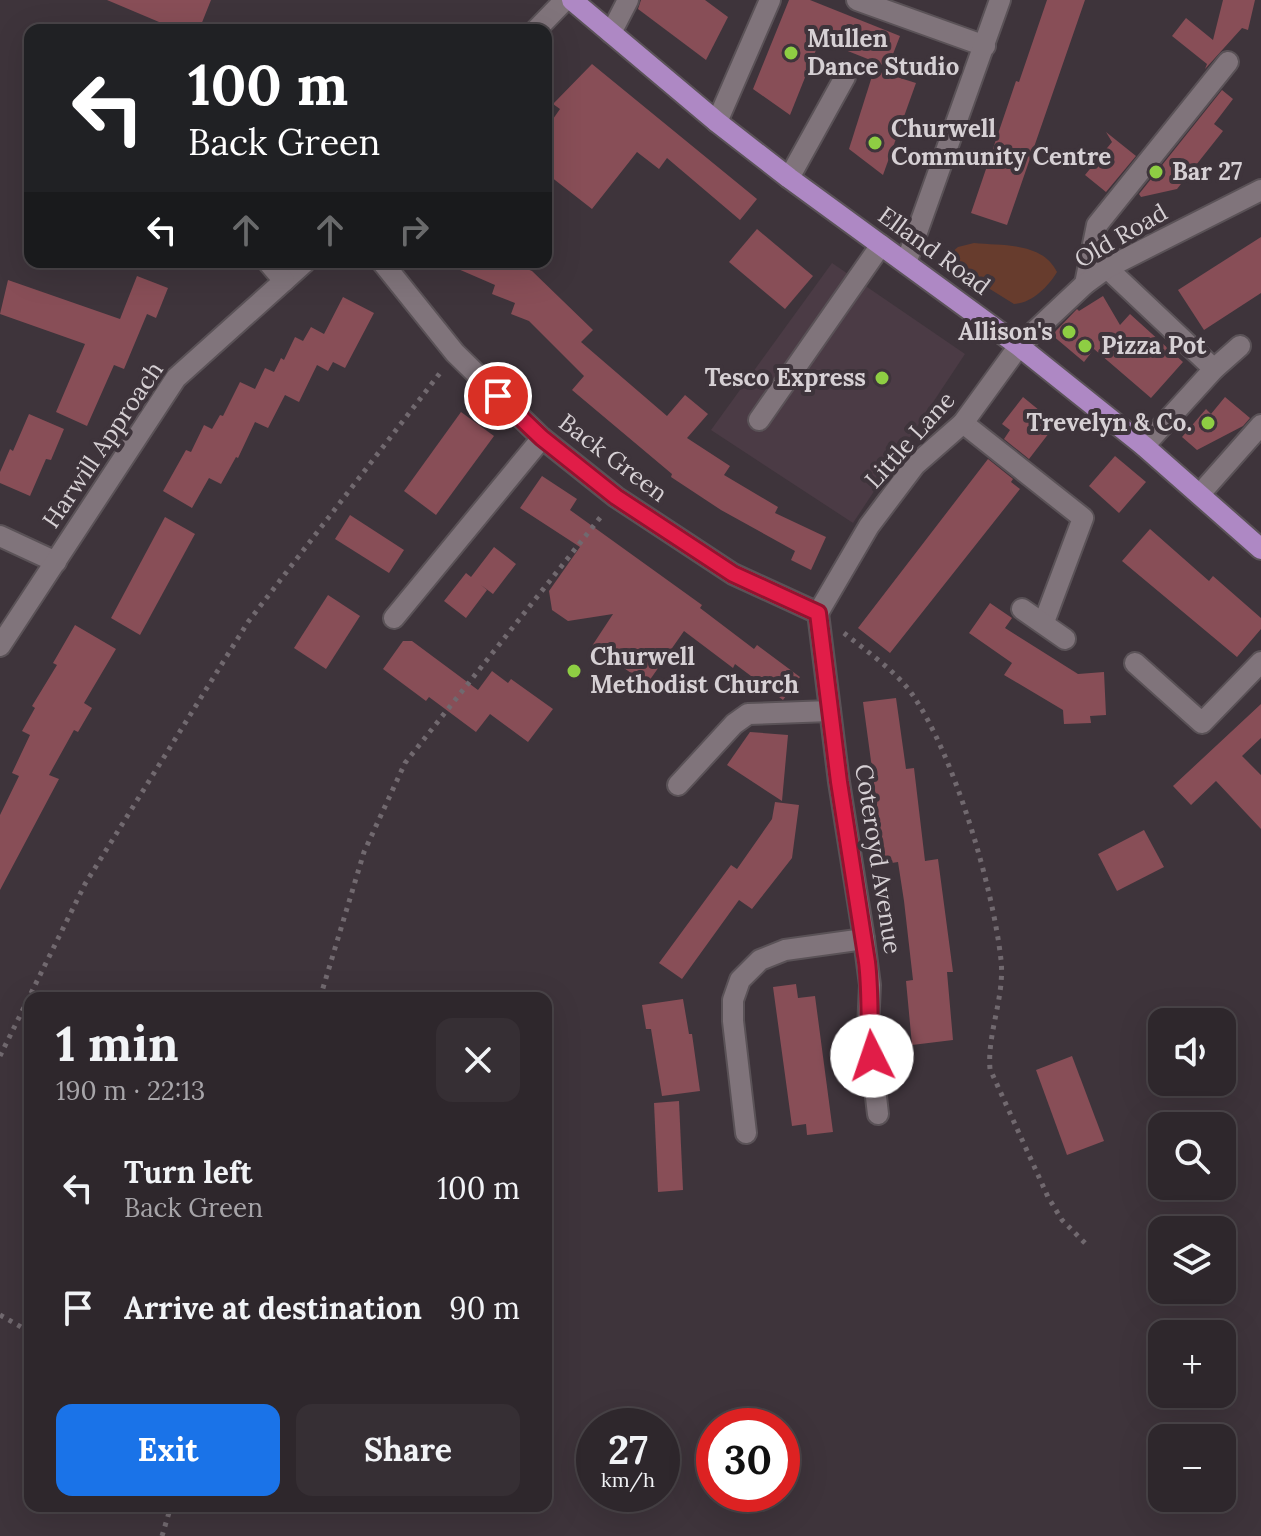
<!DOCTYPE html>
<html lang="en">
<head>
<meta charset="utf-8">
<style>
	:root { --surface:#2e272c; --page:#362f34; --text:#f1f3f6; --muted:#a7a5a9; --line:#494448; --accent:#1a73e8 }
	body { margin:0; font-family:Lora,serif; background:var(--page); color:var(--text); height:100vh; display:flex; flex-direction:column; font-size:30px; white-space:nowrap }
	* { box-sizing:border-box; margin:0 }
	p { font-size:26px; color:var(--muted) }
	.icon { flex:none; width:44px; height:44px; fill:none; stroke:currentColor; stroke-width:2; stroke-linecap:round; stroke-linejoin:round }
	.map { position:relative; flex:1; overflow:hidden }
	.details { position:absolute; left:24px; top:992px; width:528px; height:520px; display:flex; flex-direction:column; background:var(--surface); border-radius:16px; box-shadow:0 8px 32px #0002,0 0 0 2px var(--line) }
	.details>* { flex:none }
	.top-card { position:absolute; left:24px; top:24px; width:528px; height:244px; border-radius:16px; box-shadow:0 8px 32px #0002,0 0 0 2px var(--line); background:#202124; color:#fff; overflow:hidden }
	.tools { position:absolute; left:1148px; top:1008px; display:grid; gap:16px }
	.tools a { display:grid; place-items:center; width:88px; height:88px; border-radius:16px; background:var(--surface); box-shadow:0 8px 32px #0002,0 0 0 2px var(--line); font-size:40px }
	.speed { position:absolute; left:576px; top:1408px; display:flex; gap:16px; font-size:40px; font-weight:700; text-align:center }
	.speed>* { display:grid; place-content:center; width:104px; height:104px; border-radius:50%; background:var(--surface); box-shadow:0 8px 32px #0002,0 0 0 2px var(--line); line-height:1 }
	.speed small { font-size:20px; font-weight:400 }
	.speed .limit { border:12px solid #d22; background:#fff; color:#111 }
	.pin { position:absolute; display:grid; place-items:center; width:68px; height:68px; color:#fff; margin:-34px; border:4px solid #fff; border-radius:50%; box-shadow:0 2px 8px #0007 }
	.me { position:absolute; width:88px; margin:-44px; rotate:356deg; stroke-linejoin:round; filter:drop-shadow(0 0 6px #0008) }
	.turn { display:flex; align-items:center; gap:28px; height:168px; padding:0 32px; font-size:36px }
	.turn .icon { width:104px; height:104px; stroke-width:2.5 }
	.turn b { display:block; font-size:56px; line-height:68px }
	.lanes { display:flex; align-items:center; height:76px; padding:0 32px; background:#0003; justify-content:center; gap:40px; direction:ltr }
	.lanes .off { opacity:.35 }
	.round { display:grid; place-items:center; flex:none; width:84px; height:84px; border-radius:16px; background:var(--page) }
	.summary { display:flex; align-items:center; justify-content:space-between; height:136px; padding:0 32px }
	h1 { font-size:48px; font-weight:700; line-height:60px }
	.button { display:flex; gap:16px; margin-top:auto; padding:16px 32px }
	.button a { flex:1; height:92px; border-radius:16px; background:var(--accent); color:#fff; font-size:32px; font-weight:700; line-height:92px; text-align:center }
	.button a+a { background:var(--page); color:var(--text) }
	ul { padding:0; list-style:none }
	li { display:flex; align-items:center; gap:24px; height:120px; padding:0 32px }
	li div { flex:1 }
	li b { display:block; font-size:30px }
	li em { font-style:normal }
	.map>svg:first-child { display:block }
	.built { fill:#4b3b45 }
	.green { fill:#673c2d }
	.building { fill:#884e57 }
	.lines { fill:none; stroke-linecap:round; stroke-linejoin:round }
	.minor-casing { stroke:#5a5257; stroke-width:24 }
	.major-casing { stroke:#5a5257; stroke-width:24 }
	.path { stroke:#71696f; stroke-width:5; stroke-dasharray:4 6; stroke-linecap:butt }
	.minor { stroke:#80747b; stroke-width:20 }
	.major { stroke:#ae88c4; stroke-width:20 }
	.route-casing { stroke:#92132f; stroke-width:20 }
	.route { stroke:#e11d48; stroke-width:14 }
	.poi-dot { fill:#8ece43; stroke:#3e343b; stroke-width:3 }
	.labels { text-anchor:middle; stroke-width:8; stroke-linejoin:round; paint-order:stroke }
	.poi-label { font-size:24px; font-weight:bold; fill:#d6d0d4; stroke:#3e343b; text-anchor:start }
	.street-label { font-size:24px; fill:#d6d0d4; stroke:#3e343b }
</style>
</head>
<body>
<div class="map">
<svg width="1261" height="1536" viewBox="0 0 1261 1536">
	<rect width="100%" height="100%" fill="#3e343b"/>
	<!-- built -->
	<polygon class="built" points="832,263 965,354 853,523 711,430"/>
	<!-- green -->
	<path class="green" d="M 974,243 C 1004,246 1042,242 1057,272 C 1048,287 1032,303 1014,304 L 948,263 L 946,257 L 958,247 Z"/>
	<!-- building -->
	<g class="building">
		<polygon points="107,0 211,0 199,30 178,30"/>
		<polygon points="641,0 705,0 728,17 706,60 638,9"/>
		<polygon points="789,0 810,0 900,36 888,67 820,40 790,115 753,89"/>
		<polygon points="1047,0 1085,0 1007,225 971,213 1016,81 1019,82"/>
		<polygon points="1223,0 1255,0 1248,30 1242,28 1205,69 1207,64 1172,36 1186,18 1213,40"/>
		<polygon points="592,64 757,199 740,220 667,158 659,169 637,152 592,209 546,173 546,129 560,109 553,104"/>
		<polygon points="874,70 916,83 883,175 849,149"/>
		<polygon points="1222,90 1233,99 1214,124 1223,131 1177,189 1141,197 1139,194"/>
		<polygon points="1106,132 1136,156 1106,192 1085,175 1112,142"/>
		<polygon points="757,229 813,276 785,309 729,262"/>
		<polygon points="1261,237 1261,293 1204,330 1178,290"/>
		<polygon points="442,262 509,262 532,271 593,330 581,342 667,416 685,395 708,414 687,438 730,466 724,475 778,507 775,513 826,537 811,570 791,560 795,551 721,510 671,477 672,474 572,390 584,376 529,321 511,314 515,303 492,294 495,285"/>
		<polygon points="137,276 168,288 156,318 147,314 124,369 114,365 87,426 56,412 85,344 0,314 8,280 120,319"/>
		<polygon points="1103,296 1120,325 1130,314 1183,362 1151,398 1094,349 1084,362 1052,335 1077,309 1079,311"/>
		<polygon points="343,297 374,313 345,368 333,362 328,371 317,365 299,402 285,395 268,428 255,422 238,458 236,457 221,484 209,478 192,508 163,491 186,450 191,452 204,425 212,429 220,415 223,416 240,382 255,389 265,368 274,372 281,358 284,360 295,337 303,341 311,327 324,334"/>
		<polygon points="1023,397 1056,424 1029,459 1004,439 1010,430 1002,424"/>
		<polygon points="1225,397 1250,418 1243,426 1197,450 1182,437 1206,409 1211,414"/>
		<polygon points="461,412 494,436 436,515 404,491"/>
		<polygon points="29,414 64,429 51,460 46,459 30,496 0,483 0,472 10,449 13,451"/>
		<polygon points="1115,456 1146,482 1119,513 1089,486"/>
		<polygon points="988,459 1013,479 1011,482 1020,489 890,653 858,628"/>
		<polygon points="542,476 577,499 570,510 702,605 700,608 754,649 757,645 800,677 783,700 735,664 733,668 684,631 647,684 592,646 613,614 568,621 552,610 549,591 580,547 520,508"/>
		<polygon points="350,515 404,550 389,573 335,539"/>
		<polygon points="165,517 195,534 140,635 111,618"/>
		<polygon points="1150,529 1209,581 1213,576 1261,618 1261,629 1237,657 1122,561"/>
		<polygon points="494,547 516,564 493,594 481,585 487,590 466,618 444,601 466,573 471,577"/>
		<polygon points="328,595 360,616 326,669 294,648"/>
		<polygon points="990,603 1012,618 1005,628 1078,674 1104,672 1106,715 1090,716 1091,723 1064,724 1063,710 1004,675 1012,663 969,633"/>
		<polygon points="75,625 116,649 84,703 92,708 78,732 74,730 49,775 59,779 0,890 0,815 19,776 12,773 30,735 22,731 35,708 32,706 57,665 53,663"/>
		<polygon points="403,641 412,641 478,690 492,671 508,683 511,679 553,709 528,742 490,714 476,732 429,697 426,701 383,669"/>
		<polygon points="896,698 906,769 914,768 925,861 938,859 953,972 947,972 953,1040 912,1045 906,981 913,980 904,901 898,862 885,864 863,702"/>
		<polygon points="1261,704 1261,738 1242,756 1261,775 1261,829 1216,781 1191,805 1173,786"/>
		<polygon points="750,732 788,735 782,801 727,765"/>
		<polygon points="775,802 799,805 792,858 752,909 739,900 682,979 659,963 731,865 737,869 772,819"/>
		<polygon points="1144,830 1164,867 1117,891 1098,854"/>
		<polygon points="796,984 798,998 815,996 833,1132 807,1135 806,1124 792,1126 773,987"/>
		<polygon points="683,999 689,1034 692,1034 700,1091 662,1096 651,1029 646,1029 642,1005"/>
		<polygon points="1072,1056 1104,1141 1067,1155 1036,1070"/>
		<polygon points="679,1101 683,1190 658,1192 654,1103"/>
	</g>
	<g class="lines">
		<defs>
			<g id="minor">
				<polyline points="857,0 985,46"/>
				<polyline points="536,30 565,0"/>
				<polyline points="611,33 628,0"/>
				<polyline points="717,122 770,0"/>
				<polyline points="789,178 845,77"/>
				<polyline points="382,262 455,353 542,438 616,497 733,574 818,613"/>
				<polyline points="906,263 1000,0"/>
				<polyline points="1107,268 1214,369"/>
				<polyline points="284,281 305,262"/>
				<polyline points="1085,284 1097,225 1228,62"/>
				<polyline points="759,420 881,245"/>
				<polyline points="963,423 1083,518 1044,622"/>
				<polyline points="1144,446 1214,369 1240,346"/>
				<polyline points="1200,494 1261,425"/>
				<polyline points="0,536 56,562"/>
				<polyline points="1022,609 1065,639"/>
				<polyline points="818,613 869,526 915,465 963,423 1019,346 1085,284 1107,268 1261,190"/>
				<polyline points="818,613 839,782 864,939 870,985 868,1028 878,1114"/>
				<polyline points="394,618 542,438"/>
				<polyline points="0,646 176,378 284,281 268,262"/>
				<polyline points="1135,663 1202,723 1261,662"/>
				<polyline points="678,785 734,724 748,714 830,711"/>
				<polyline points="746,1133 733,1021 733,1000 740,980 760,960 785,950 864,939"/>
			</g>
			<polyline id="major" points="572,0 717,122 789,178 1019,346 1144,446 1261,549"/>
		</defs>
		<!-- minor casing -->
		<use href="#minor" class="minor-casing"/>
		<!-- major casing -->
		<use href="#major" class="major-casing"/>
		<!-- path -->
		<g class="path">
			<path d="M 844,633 C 865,650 897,672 912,694 C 954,754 993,887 1001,960 C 1005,997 987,1033 990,1069 L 1048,1197 L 1062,1220 L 1087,1245"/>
			<polyline points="320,998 364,852 405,763 603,514"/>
			<polyline points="0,1056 85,884 248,622 440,373"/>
			<polyline points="0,1315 30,1332"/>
			<polyline points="162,1536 171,1506"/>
		</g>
		<!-- minor -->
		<use href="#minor" class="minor"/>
		<!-- major -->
		<use href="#major" class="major"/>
	</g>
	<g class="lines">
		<defs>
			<path id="route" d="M 498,396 L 542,438 L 616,497 L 733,574 L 818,613 L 839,782 L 867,962 C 871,994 868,1025 872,1056"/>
		</defs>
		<!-- route casing -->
		<use href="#route" class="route-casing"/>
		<!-- route -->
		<use href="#route" class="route"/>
	</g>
	<!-- markers -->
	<g class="poi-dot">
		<circle cx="791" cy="53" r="8"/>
		<circle cx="875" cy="143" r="8"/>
		<circle cx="1156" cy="172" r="8"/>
		<circle cx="1069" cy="332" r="8"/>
		<circle cx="1085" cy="346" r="8"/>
		<circle cx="882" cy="378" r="8"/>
		<circle cx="1208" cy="423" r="8"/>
		<circle cx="574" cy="671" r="8"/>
	</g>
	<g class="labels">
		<!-- poi labels -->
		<g class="poi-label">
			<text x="807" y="47">Mullen<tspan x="807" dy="28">Dance Studio</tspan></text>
			<text x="891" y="137">Churwell<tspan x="891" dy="28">Community Centre</tspan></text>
			<text x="1172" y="180">Bar 27</text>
			<text x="1053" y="340" text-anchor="end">Allison's</text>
			<text x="1101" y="354">Pizza Pot</text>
			<text x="866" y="386" text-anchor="end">Tesco Express</text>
			<text x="1192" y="431" text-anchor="end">Trevelyn &amp; Co.</text>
			<text x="590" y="665">Churwell<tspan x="590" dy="28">Methodist Church</tspan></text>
		</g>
		<!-- street labels -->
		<g class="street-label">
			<text transform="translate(1121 236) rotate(-30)" y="8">Old Road</text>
			<text transform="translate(934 251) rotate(36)" y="8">Elland Road</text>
			<text transform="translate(910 440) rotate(-48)" y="8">Little Lane</text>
			<text transform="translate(103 445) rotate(-56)" y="8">Harwill Approach</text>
			<text transform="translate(613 458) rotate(37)" y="8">Back Green</text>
			<text transform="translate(878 859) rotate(81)" y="8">Coteroyd Avenue</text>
		</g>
	</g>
</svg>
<div class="tools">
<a><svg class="icon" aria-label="sound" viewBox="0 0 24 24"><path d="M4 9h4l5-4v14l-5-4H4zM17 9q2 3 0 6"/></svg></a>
<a><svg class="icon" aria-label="search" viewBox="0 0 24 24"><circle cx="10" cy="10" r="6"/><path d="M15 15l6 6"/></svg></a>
<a><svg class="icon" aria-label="layers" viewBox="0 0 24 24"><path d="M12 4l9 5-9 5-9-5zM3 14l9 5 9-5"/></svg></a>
<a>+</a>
<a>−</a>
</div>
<div class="speed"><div>27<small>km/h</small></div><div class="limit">30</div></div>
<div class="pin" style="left:498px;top:396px;background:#d93025"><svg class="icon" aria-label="arrive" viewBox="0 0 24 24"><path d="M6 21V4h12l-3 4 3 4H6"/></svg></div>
<svg class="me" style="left:872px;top:1056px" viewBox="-20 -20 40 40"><circle r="19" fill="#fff"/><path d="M0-13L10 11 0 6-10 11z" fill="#e11d48"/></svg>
<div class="top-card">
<div class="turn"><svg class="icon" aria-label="left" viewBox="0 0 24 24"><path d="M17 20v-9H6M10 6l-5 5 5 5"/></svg><div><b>100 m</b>Back Green</div></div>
<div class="lanes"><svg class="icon" aria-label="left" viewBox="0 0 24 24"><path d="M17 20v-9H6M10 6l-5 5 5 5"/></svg><svg class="icon off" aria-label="ahead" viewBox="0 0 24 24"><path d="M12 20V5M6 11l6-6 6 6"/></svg><svg class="icon off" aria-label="ahead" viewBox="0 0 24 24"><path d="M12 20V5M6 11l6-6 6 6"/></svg><svg class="icon off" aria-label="right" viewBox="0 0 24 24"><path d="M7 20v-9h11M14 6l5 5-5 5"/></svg></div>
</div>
<section class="details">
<div class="summary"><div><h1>1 min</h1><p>190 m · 22:13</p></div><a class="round"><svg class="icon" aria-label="close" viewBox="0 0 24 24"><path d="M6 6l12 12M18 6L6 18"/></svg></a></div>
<ul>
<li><svg class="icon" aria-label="left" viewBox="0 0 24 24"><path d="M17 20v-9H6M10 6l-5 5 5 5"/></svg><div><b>Turn left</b><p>Back Green</p></div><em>100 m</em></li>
<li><svg class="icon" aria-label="arrive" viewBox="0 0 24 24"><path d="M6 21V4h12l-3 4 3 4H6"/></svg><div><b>Arrive at destination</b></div><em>90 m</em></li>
</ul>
<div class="button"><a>Exit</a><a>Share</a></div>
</section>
</div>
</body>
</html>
